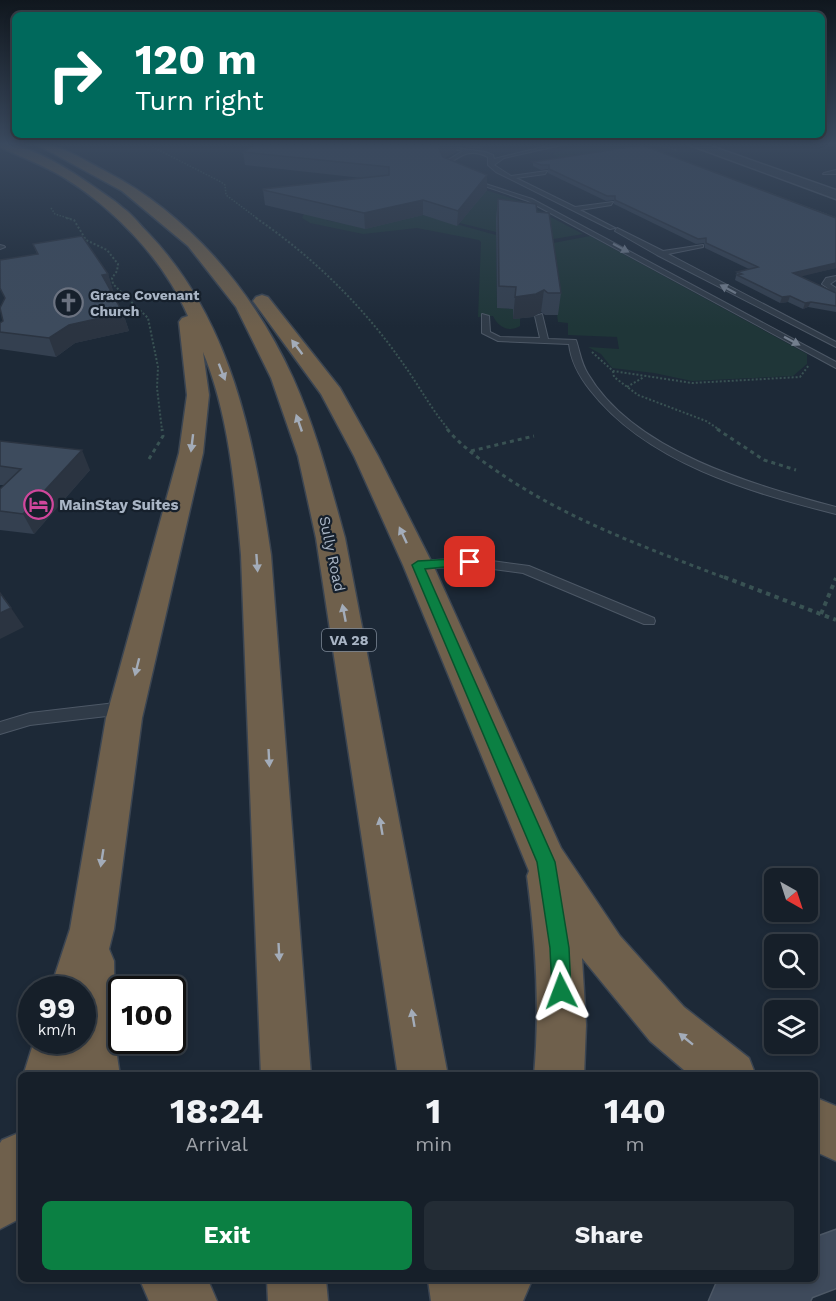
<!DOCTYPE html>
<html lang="en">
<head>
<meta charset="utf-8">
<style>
	:root { --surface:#161f29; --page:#232c35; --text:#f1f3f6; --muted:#9ea2a8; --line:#353d46; --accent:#0b8043 }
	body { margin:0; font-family:"Work Sans",sans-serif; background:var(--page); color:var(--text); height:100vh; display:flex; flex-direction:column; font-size:22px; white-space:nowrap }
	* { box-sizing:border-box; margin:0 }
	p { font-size:20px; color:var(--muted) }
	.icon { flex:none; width:33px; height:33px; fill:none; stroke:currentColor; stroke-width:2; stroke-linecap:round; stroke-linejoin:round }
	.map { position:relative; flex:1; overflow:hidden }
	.drawer { position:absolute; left:18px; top:1072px; width:800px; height:210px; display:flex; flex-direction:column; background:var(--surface); border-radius:9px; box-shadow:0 3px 9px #0003,0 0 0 2px var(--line) }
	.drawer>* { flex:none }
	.guide { position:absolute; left:12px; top:12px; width:813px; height:126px; border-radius:9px; box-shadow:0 3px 9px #0003,0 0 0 2px var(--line); background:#00695c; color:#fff; overflow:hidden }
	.needle { width:39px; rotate:141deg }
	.controls { position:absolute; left:764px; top:868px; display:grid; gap:12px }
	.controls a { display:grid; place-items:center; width:54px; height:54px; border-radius:9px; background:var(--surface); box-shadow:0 3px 9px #0003,0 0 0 2px var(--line); font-size:30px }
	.speed { position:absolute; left:18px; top:976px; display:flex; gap:12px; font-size:30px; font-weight:700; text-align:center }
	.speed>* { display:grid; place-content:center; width:78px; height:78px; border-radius:50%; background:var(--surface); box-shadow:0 3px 9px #0003,0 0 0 2px var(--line); line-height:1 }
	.speed small { font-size:15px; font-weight:400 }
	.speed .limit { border:3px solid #111; border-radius:9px; background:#fff; color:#111 }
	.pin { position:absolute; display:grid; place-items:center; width:51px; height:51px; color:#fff; margin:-26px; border-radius:12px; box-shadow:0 3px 9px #0006 }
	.me { position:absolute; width:66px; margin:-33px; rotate:357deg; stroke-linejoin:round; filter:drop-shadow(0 0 4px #0008) }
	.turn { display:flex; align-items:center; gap:21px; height:126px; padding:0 24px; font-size:27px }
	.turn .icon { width:78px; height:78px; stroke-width:2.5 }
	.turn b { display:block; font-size:42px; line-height:51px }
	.eta { display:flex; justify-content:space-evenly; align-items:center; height:102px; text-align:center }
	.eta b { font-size:36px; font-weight:700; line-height:42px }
	.action { display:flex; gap:12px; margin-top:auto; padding:12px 24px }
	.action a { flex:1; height:69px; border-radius:9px; background:var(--accent); color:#fff; font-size:24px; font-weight:700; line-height:69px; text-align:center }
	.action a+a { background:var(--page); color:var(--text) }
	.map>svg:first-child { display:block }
	.green { fill:#1f3638 }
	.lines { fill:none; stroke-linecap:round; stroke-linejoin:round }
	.service-casing { stroke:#4d5866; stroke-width:2 }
	.tertiary-casing { stroke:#4d5866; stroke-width:3 }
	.secondary-casing { stroke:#4d5866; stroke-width:3 }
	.motorway-casing { stroke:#3b4552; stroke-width:3 }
	.path-far3 { stroke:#395253; stroke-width:1.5; stroke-dasharray:1.5 1.5; stroke-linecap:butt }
	.path-far2 { stroke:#395253; stroke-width:2; stroke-dasharray:2 2; stroke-linecap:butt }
	.path-far1 { stroke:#395253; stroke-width:3; stroke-dasharray:4 4; stroke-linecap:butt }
	.path { stroke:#395253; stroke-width:4; stroke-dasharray:4.5 4.5; stroke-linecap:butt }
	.service { fill:#303b48; fill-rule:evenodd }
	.tertiary { fill:#303b48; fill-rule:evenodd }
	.secondary { fill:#3e4a5b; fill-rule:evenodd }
	.motorway { fill:#6f604c; fill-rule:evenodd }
	.wall { fill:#344050 }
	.shaded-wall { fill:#2b3441 }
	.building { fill:#3d4b5d; stroke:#2b3441; stroke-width:1.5 }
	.oneway { fill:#737e8d }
	.oneway2 { fill:#a3acb9 }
	.route { fill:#0b8043; stroke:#07532c; stroke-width:1.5 }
	.labels { text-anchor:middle; stroke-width:4.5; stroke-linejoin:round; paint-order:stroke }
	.far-poi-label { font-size:14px; font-weight:bold; fill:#a9b5c5; stroke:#16202c; text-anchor:start }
	.shield { fill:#16202c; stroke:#7d8897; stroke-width:1.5 }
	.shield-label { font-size:14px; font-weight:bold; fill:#a9b5c5 }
	.poi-label { font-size:15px; font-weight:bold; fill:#a9b5c5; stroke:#16202c; text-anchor:start }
	.street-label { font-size:15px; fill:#a9b5c5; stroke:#16202c }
</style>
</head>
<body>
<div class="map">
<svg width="836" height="1301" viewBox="0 0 836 1301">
	<rect width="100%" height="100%" fill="#1d2937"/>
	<!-- green -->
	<g class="green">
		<polygon points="583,144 636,144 639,145 560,158 552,154"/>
		<polygon points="460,182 520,201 583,234 548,240 496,232 448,220"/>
		<path d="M 305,212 L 333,218 L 326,220 C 337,223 348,223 357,227 L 423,215 L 496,235 L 497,307 L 513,309 L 513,319 L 520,318 L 520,326 C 509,333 498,327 493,316 L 478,317 L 481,242 L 479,240 L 417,228 L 363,234 L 310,223 L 302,218 Z"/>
		<polygon points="590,236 807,354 807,364 793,376 692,381 654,373 612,368 601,354 588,347 619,349 617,337 568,335 568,323 558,322 548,244"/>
	</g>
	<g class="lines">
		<defs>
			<g id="service">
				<path d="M 428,144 L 485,152 L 493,155 L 494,159 L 555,144 L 566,144 L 504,158 L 494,165 L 511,176 L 547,171 L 545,174 L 516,178 L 575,207 L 613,202 L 611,205 L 580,210 L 615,228 L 610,229 L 496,172 L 488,165 L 488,157 C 470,148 462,155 447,165 L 454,172 L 449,173 L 441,164 L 463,151 Z"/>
				<polygon points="836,170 836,174 823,174 824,173"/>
				<polygon points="467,178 532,199 836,362 836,368 528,201 467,180"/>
				<polygon points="617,228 663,251 703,245 703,247 668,254 836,342 836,347 657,255 615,231"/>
				<polygon points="0,245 4,246 5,247 0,249"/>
				<polygon points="836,276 836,280 830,284 836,288 836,294 822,284 826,278"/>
				<path d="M 482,314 L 489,316 L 490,332 L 500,337 L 540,338 L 535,316 L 542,314 L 548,339 L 576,340 C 580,352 581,363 588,374 C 634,452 754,485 836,507 L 836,514 C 749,492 647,463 590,390 C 579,376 571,362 569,344 L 498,341 L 482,333 Z"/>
				<polygon points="470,558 529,566 654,618 655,621 654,624 644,624 523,573 470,566 418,569 412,565 418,561"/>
				<polygon points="124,702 129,704 131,708 129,712 124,714 30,725 0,734 0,722 30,713"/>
			</g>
			<polygon id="tertiary" points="687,144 705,144 836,190 836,199"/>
			<polygon id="secondary" points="836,1230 836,1288 812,1297 810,1301 709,1301 718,1280 814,1280 814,1238"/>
			<g id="motorway">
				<path d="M 0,144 C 28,144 67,168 90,184 C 101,192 113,199 123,208 C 133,215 140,225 149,234 C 232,321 254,440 271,555 L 311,1076 L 261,1076 L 241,555 C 235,487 229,415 203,352 L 209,395 L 203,453 L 142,718 L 114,929 L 109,949 L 114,961 L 115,1042 L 120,1076 L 23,1076 L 34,1041 L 82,1041 L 82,990 L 50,990 L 70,929 L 106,718 L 179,453 L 187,395 L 179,322 L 182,318 L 188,316 C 164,260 115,209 63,177 C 43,165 21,157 0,147 Z"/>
				<path d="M 36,144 C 62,144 85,161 107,172 C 190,215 255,294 293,378 C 316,429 330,484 345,538 L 448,1076 L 398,1076 L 316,538 L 298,456 L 271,378 L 236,307 L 188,246 L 122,191 Z"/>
				<path d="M 262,295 L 268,297 L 340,388 L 378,456 L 433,565 L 561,848 L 620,936 L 684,1007 L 749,1058 L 756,1076 L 691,1076 L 650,1041 L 582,958 L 586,1025 L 584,1076 L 534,1076 C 540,1008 536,943 527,876 L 529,871 L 403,565 L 354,456 L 321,394 L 253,301 L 256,297 Z"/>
				<polygon points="814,1097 836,1106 836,1161 814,1151"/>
				<polygon points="21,1132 21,1218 0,1229 0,1143 2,1140"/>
				<polygon points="140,1280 208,1280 217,1301 149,1301"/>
				<polygon points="267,1280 326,1280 328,1301 268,1301"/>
				<polygon points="428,1280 532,1280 523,1301 431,1301"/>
			</g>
		</defs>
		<!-- service casing -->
		<use href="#service" class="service-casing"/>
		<!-- tertiary casing -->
		<use href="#tertiary" class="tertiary-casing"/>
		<!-- secondary casing -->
		<use href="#secondary" class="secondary-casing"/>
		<!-- motorway casing -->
		<use href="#motorway" class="motorway-casing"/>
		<!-- path-far3 -->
		<g class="path-far3">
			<polyline points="147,144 221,182 225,185 226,195 258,219"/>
			<polyline points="651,144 677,150"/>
			<polyline points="755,188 836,218"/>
			<polyline points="51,208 55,214 71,219"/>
		</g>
		<!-- path-far2 -->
		<g class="path-far2">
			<polyline points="66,218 74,220 86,240 107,250 118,264 117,271 112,278 113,284 148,318 158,367 157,388 162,430"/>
			<path d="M 256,218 C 312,256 363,306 402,362 C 418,384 431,409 449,430"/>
			<polyline points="592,352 613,371 692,383 800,377 809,365"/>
			<polyline points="613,371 614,377 638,395 706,421 720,430"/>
			<polyline points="627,387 644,377"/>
		</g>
		<!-- path-far1 -->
		<g class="path-far1">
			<path d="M 447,429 C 464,449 486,464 507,478 C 576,523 652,550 728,579"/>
			<polyline points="717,429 764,460 796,470"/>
			<polyline points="471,451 534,436"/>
			<polyline points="149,459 163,436 162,429"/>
		</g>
		<!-- path -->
		<g class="path">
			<polyline points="724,577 836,620"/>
			<polyline points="821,614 836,578"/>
		</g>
		<!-- service -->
		<use href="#service" class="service"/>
		<!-- tertiary -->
		<use href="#tertiary" class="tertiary"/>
		<!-- secondary -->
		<use href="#secondary" class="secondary"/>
		<!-- motorway -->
		<use href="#motorway" class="motorway"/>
	</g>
	<!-- wall -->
	<g class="wall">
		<polygon points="256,144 488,144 480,149 456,146 456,152 444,158 487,175 487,190 457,226 423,215 365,229 265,205 263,190 362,178 245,165 243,152"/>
		<polygon points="533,162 836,218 836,268 800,276 836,293 836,312 808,307 803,309 788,302 780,303 735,280 737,272 749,269 705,248 704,243 696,244 614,204 614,200 606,201 548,173 548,169 541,170 533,166"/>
		<polygon points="498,199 537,212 561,293 558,315 545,315 541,312 533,317 513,319 513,309 497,308 496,218"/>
		<polygon points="33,244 108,274 113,291 111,291 123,313 129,331 75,343 56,357 0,349 0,323 3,321 37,254"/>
		<polygon points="0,441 90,470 34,534 0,530 0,489 4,485 0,485"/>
	</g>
	<!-- shaded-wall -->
	<g class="shaded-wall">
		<polygon points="444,144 456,144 456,152 443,158 439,149"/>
		<polygon points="480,144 488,144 480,149"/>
		<polygon points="487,175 487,190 457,226 458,211"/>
		<polygon points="423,200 423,215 365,229 364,213"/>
		<polygon points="836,263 836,268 791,279 793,273"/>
		<polygon points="108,274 113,291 108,292 102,275"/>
		<polygon points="544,290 541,312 533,317 513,319 515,297"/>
		<polygon points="790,296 788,302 780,303 782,297"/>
		<polygon points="811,302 808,307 803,309 805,303"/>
		<polygon points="123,313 129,331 75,343 56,357 49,338 69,325"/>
		<polygon points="82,450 90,470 34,534 23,514"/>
		<polygon points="11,608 24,627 0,639 0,613"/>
	</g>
	<!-- building -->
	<g class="building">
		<polygon points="256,144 444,144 439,149 443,157 487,175 458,211 423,200 364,213 263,190 263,189 389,175 389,167 243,152"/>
		<polygon points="642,145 836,218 836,263 793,273 836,293 836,306 811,302 805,303 790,296 782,297 737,275 742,274 737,272 758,267 706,243 706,238 698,239 615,200 615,196 607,196 549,169 549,165 541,165 533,162"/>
		<polygon points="498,199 536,204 537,212 549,213 561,293 548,293 544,290 536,294 515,297 516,287 499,286"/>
		<polygon points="82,236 108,274 102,275 123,313 69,325 49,338 0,332 0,323 3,321 0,308 5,298 0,288 0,260 38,254 33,244"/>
		<polygon points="0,441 82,450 23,514 0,511 0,489 21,469 0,466"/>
		<polygon points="0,593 11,608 0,613"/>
	</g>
	<!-- one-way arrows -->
	<defs><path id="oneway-solid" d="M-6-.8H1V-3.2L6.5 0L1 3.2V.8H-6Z" transform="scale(1.5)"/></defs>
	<g class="oneway">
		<use href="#oneway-solid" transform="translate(621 248) rotate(28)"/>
		<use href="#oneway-solid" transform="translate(728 289) rotate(-152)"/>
		<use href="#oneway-solid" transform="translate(792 341) rotate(28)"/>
	</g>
	<g class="oneway2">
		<use href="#oneway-solid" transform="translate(297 347) rotate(-127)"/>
		<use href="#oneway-solid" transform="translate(222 372) rotate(69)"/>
		<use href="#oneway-solid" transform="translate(299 423) rotate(-109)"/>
		<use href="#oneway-solid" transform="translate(192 443) rotate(97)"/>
		<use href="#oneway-solid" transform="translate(403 535) rotate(-115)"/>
		<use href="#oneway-solid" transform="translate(257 563) rotate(86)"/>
		<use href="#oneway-solid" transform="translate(344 613) rotate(-101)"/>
		<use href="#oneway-solid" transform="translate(137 667) rotate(104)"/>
		<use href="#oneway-solid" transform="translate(269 758) rotate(87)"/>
		<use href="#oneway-solid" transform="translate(381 826) rotate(-100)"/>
		<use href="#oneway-solid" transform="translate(102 858) rotate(99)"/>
		<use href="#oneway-solid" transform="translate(279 952) rotate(87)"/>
		<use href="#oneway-solid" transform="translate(413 1018) rotate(-100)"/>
		<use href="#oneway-solid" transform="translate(686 1039) rotate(-141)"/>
	</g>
	<!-- sky -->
	<linearGradient id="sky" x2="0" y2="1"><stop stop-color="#10171e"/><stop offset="0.44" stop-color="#3a495e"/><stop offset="1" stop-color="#3a495e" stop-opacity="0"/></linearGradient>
	<rect width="836" height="327" fill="url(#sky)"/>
	<!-- route -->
	<polygon class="route" points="470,558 476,562 475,564 425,569 555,862 569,948 571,991 568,998 561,1000 555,998 552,991 550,948 537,862 412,565 418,561"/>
	<!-- icons -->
	<defs>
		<symbol id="church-ring" viewBox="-11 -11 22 22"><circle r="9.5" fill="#16202c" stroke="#6b7280" stroke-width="1.5"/><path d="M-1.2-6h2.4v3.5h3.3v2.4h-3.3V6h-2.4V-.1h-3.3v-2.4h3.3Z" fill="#6b7280"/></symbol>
		<symbol id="hotel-ring" viewBox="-11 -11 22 22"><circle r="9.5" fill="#16202c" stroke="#d1479c" stroke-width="1.5"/><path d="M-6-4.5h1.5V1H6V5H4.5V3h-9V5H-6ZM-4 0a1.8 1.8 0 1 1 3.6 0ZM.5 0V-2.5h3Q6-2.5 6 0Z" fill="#d1479c"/></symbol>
	</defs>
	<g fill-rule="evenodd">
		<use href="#church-ring" x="52" y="286" width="33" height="33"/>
		<use href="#hotel-ring" x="22" y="488" width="33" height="33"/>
	</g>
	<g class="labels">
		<!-- far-poi labels -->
		<g class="far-poi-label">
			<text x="90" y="300">Grace Covenant<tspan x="90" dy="16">Church</tspan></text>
		</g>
		<!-- shield labels -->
		<rect class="shield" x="322" y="629" width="54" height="22" rx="4.5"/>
		<g class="shield-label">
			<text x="349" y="645">VA 28</text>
		</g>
		<!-- poi labels -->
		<g class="poi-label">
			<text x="59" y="510">MainStay Suites</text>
		</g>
		<!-- street labels -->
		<g class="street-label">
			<text transform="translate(332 554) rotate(78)" y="5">Sully Road</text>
		</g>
	</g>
</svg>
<div class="controls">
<a><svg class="needle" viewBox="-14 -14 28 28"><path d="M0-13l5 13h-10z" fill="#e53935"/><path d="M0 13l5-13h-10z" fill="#9ea2a8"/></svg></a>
<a><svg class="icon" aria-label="search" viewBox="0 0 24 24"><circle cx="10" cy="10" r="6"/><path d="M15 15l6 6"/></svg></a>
<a><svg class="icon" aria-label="layers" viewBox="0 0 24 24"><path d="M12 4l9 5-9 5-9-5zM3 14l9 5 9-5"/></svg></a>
</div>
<div class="speed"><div>99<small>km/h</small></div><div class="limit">100</div></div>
<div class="pin" style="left:470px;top:562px;background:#d93025"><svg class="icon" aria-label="arrive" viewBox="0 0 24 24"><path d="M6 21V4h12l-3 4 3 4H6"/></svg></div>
<svg class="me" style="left:561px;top:991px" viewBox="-20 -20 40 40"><path d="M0-17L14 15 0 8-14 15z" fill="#0b8043" stroke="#fff" stroke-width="4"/></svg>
<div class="guide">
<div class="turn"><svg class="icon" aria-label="right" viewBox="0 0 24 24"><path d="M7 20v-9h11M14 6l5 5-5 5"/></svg><div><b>120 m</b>Turn right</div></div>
</div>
<section class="drawer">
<div class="eta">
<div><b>18:24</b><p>Arrival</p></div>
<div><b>1</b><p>min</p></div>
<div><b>140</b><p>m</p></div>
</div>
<div class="action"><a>Exit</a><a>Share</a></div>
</section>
</div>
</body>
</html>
